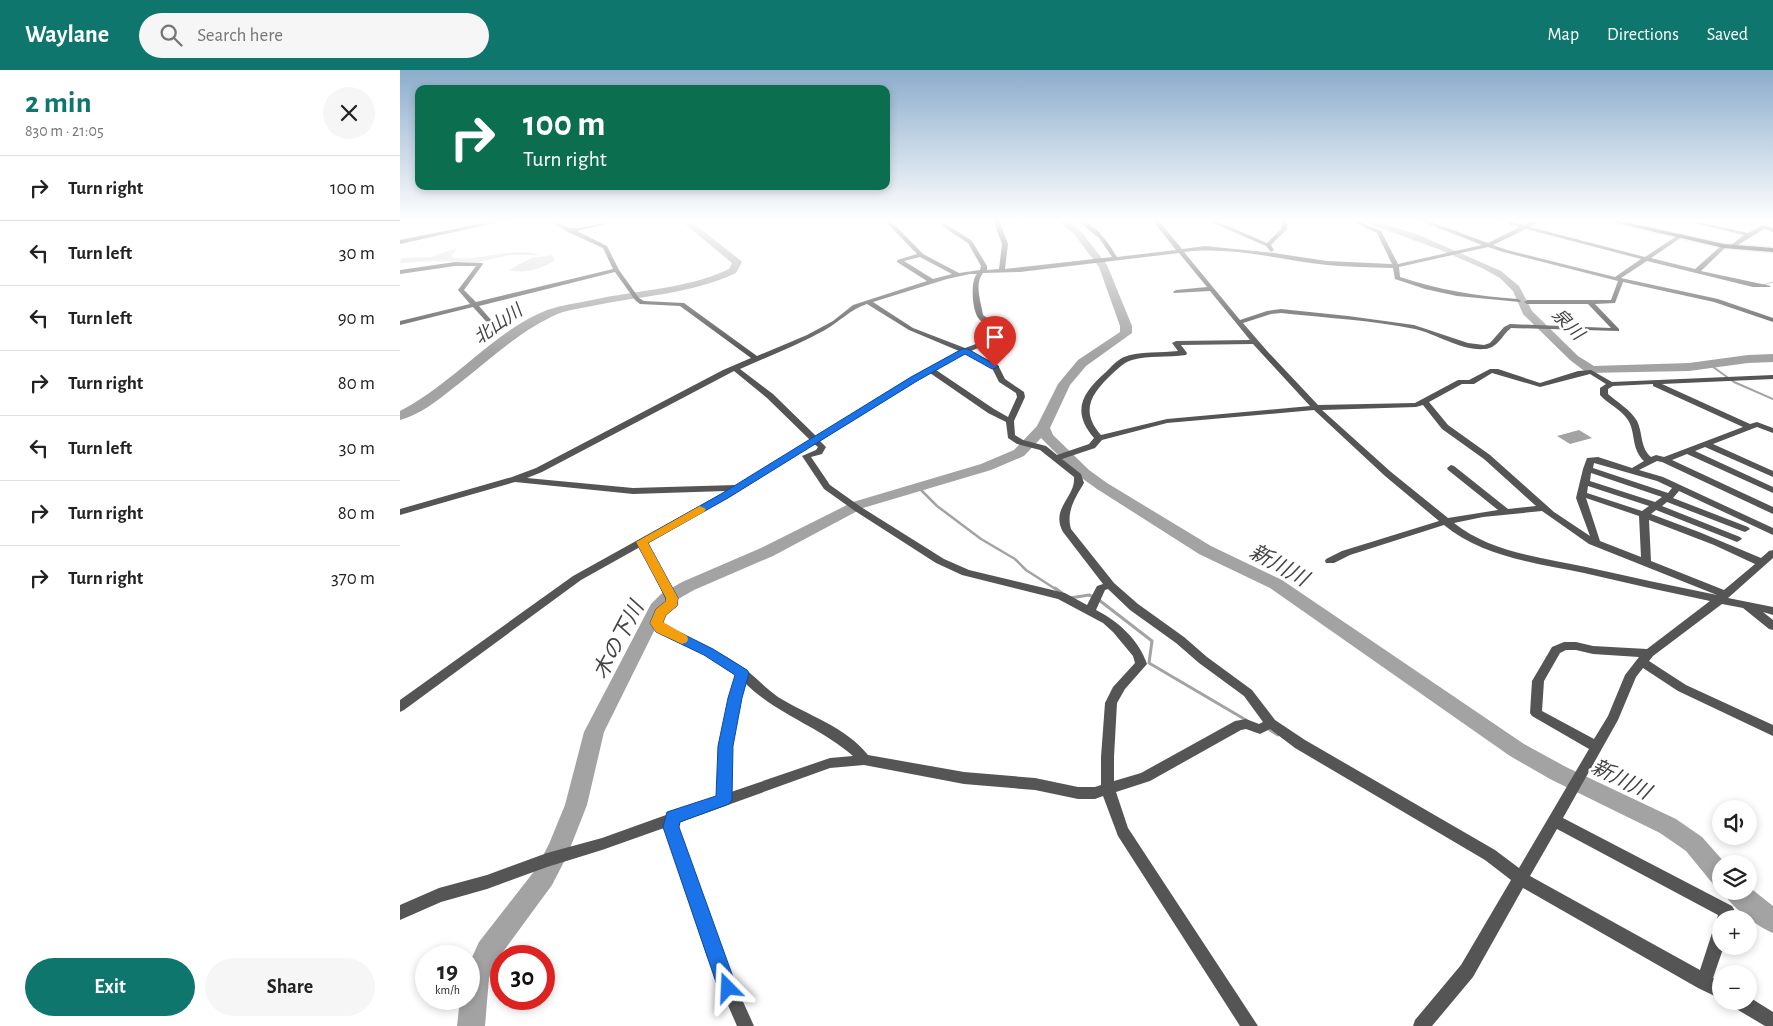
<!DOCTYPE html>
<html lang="en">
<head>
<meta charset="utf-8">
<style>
	:root { --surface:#fff; --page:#f6f6f6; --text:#222; --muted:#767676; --line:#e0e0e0; --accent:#0f766e }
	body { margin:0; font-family:"Alegreya Sans","Noto Sans JP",sans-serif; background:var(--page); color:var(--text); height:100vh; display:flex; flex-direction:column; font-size:19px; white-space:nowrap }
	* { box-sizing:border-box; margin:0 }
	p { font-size:16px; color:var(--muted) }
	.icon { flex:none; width:28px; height:28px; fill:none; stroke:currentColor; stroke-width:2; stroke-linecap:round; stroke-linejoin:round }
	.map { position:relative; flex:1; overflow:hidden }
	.sheet { display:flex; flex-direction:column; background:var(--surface); width:400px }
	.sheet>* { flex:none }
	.hud { position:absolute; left:15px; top:15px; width:475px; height:105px; border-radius:10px; box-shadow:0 2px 8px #0003; background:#0b6e4f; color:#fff; overflow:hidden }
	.buttons { position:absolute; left:1312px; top:730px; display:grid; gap:10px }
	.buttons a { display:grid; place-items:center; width:45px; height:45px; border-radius:50%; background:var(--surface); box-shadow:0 2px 8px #0003; font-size:25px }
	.speed { position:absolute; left:15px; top:875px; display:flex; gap:10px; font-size:25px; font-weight:700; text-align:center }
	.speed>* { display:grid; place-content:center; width:65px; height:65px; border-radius:50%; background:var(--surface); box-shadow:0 2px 8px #0003; line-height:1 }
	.speed small { font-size:12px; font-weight:400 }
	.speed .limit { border:8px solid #d22; background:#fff; color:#111 }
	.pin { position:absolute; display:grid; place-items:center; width:42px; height:42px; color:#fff; margin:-51px -21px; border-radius:50% 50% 50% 0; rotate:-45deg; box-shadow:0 0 5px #0007 }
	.pin .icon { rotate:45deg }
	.me { position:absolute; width:55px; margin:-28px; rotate:339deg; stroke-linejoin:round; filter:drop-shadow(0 0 4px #0008) }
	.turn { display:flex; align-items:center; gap:18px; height:105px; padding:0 25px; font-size:22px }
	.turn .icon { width:65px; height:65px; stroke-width:2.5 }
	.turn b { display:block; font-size:35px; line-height:42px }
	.round { display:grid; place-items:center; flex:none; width:52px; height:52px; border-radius:26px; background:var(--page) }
	.headline { display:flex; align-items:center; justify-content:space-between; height:85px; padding:0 25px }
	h1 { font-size:30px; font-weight:700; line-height:38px; color:var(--accent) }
	.button { display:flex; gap:10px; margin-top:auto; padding:10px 25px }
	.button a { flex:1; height:58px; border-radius:30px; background:var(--accent); color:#fff; font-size:20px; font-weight:700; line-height:58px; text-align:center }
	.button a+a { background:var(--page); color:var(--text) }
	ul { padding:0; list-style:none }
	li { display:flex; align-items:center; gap:15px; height:65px; padding:0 25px; border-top:1px solid var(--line) }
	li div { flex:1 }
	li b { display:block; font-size:19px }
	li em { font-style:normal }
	header { display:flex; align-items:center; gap:30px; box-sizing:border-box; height:70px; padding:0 25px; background:var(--accent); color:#fff }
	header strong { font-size:24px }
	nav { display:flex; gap:28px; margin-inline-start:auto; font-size:18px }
	.search { width:350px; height:45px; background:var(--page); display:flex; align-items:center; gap:12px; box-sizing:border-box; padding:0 18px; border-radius:28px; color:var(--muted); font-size:19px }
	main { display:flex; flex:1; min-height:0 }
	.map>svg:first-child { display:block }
	.green { fill:#dcdcdc }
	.water { fill:#a3a3a3 }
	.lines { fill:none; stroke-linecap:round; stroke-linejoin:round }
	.stream-far3 { stroke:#a3a3a3; stroke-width:1 }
	.stream-far2 { stroke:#a3a3a3; stroke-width:2 }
	.stream-far1 { stroke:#a3a3a3; stroke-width:2.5 }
	.stream { stroke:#a3a3a3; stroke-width:3 }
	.river { fill:#a3a3a3; fill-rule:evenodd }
	.major-casing { stroke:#dbdbdb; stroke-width:3 }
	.minor { fill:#555; fill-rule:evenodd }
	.major { fill:#000; fill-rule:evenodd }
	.route { fill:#1a73e8; stroke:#114b97 }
	.slow { fill:#f59e0b }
	.labels { text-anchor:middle; stroke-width:5; stroke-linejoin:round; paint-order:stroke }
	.far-water-label { font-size:18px; font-style:italic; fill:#444; stroke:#fff }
	.water-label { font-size:21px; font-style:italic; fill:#444; stroke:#fff }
</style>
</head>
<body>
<header>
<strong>Waylane</strong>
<div class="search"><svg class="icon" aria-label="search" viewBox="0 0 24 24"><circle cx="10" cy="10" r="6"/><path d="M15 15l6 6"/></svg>Search here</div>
<nav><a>Map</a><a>Directions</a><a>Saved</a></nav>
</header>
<main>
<section class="sheet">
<div class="headline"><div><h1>2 min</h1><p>830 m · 21:05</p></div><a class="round"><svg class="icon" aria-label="close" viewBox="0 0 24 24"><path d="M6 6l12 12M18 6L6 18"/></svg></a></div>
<ul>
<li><svg class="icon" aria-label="right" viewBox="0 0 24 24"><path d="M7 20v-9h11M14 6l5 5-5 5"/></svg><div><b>Turn right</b></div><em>100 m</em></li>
<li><svg class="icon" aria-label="left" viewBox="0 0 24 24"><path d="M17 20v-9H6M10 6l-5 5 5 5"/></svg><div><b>Turn left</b></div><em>30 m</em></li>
<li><svg class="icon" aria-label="left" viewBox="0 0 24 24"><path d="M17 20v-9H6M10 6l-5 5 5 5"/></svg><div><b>Turn left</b></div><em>90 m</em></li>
<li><svg class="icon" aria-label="right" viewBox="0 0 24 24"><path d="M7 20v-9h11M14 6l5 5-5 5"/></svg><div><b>Turn right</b></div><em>80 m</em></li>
<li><svg class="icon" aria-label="left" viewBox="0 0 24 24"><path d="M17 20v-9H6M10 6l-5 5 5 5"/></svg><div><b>Turn left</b></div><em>30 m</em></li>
<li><svg class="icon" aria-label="right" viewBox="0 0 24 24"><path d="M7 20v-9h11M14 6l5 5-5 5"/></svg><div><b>Turn right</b></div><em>80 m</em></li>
<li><svg class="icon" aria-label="right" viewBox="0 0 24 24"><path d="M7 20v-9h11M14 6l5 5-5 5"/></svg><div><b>Turn right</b></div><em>370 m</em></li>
</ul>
<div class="button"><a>Exit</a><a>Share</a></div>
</section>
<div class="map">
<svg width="1373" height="956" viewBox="0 0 1373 956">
	<rect width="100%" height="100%" fill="#fff"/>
	<!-- green -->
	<g class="green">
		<path d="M 58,177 L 52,185 L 53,188 C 81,191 114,176 140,185 L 110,185 L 79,192 L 31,191 L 0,193 L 1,188 L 32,187 Z"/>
		<path d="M 151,185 L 155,190 C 142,199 124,204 109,200 L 131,188 Z"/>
	</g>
	<!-- water -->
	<polygon class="water" points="1179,360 1192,368 1170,374 1157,366"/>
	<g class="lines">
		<!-- stream-far3 -->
		<g class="stream-far3">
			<polyline points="1333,150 1362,157"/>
			<polyline points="0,155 21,150"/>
			<polyline points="1363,215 1373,212"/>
		</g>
		<!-- stream-far2 -->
		<polyline class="stream-far2" points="1309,294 1334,312 1373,329"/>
		<!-- stream-far1 -->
		<polyline class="stream-far1" points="518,417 537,436 581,469 615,489 626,500 657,520"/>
		<!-- stream -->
		<g class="stream">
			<polyline points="655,518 662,523"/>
			<polyline points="670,528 689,525 694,527"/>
			<polyline points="699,530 752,571 749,593 846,650"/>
			<polyline points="867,658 878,665"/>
		</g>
		<!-- river -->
		<g class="river">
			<path d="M 280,150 L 289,150 L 340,190 L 342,192 L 336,203 C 292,224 239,226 192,236 C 178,239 164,240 151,247 C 114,265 85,294 52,319 C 37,331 19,345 0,350 L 0,341 C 53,314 94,261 147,240 C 162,235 177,233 192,230 C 237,220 287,219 329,199 L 332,193 Z"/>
			<polygon points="656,150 666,150 680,160 707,195 732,256 732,263 686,296 670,315 650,358 653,365 689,400 707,413 811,476 882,510 1124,674 1166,697 1276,749 1302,767 1326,794 1321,794 1321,817 1313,814 1286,781 1260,763 1150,709 1110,686 870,518 799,484 697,419 679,406 641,368 624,386 591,400 463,438 373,486 294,520 273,532 264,541 204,662 187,735 167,786 152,815 97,890 89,908 85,956 57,956 60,929 69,929 69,894 79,872 136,799 149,774 165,735 184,662 251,534 261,524 282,512 361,478 453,432 581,394 614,380 637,356 658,314 678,290 720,262 720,256 699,197 674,164"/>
			<polygon points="959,150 972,150 1019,165 1101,201 1119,216 1132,241 1178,286 1194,296 1289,293 1348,285 1373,284 1373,292 1348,293 1289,301 1187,303 1170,290 1123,244 1113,221 1100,208 1082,198 1038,179"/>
			<path d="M 1349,817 L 1373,836 L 1373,863 C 1358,857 1329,836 1323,821 L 1349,821 Z"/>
		</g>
		<defs>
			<polygon id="major" points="1204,150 1216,150 1324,174 1373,178 1373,182 1324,178"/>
		</defs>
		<!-- major casing -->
		<use href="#major" class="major-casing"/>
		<!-- minor -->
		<g class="minor">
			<polygon points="98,150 109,150 0,174 0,170"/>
			<path d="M 147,150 C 157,150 165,159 174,158 C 191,158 206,150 223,150 L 177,161 L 207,176 L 219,200 L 239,228 L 244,231 L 284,233 L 357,286 L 407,265 L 433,251 L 453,235 L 527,211 L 497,192 L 497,190 L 517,184 L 484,150 L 490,150 L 523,184 L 559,203 L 580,200 L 581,196 L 568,173 L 542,156 L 542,154 L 546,154 L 572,171 L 587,196 L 587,200 L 599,199 L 602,174 L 593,150 L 599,150 L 608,174 L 605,199 L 712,187 L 700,169 L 677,150 C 694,150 709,174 717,187 L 776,180 L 752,150 L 758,150 L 782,179 L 805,176 L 874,183 L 927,191 L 992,194 L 977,163 L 948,150 L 956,150 L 981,161 L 998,194 L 1082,175 L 1018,150 L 1026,150 L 1088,173 L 1120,157 L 1096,150 L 1105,150 L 1124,155 L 1135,150 L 1142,150 L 1130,157 L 1245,187 L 1280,164 L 1283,166 L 1282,167 L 1251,188 L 1295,199 L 1322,175 L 1326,175 L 1326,177 L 1301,201 L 1371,216 L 1370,217 L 1353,217 L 1247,191 L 1221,208 L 1318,229 L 1373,248 L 1373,252 L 1314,232 L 1223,212 L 1215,233 L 1195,234 L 1219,259 L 1219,261 L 1111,258 C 1102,265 1098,278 1085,279 C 1061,281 1037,264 1015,259 C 971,250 926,248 881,243 L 871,244 L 843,253 L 868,282 L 918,335 L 1015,333 L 1058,310 L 1069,310 L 1090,299 L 1098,299 L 1140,313 L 1178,301 L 1191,300 L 1212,312 L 1373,305 L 1373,309 L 1262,314 L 1350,354 L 1357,352 L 1373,358 L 1373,363 L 1357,357 L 1313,374 L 1373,401 L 1373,407 L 1305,377 L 1295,381 L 1373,417 L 1373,423 L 1287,384 L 1272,390 L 1373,437 L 1373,444 L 1262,392 L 1257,391 L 1239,400 L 1263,407 L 1373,458 L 1373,465 L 1279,421 L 1273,428 L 1348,457 L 1350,459 L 1345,462 L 1342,461 L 1267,432 L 1262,436 L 1340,467 L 1342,469 L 1337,472 L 1256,440 L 1251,444 L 1299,462 L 1361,488 L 1369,481 L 1373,480 L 1373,488 L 1328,528 L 1373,537 L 1373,545 L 1363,542 L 1373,550 L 1373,560 L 1369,559 L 1343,538 L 1322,534 L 1253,586 L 1249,591 L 1286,615 L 1373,655 L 1373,666 L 1278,621 L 1243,598 L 1236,607 L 1218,650 L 1163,748 L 1332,836 L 1335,841 L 1333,849 L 1321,849 L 1321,876 L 1324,876 L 1313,908 L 1321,912 L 1321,929 L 1298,918 L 1123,818 L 1073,907 L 1032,956 L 1013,956 L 1015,950 L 1061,895 L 1111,810 L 1085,790 L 895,678 L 870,659 L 860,664 L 846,659 L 841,660 L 750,711 L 716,722 L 728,758 L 858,956 L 840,956 L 718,766 L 703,726 L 695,729 L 678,729 L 635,720 L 564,714 L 464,695 L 430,698 L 278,753 L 278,757 L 322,885 L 354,956 L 337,956 L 307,887 L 264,758 L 202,780 L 147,797 L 87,819 L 41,832 L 0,850 L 0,835 L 39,818 L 87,805 L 147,783 L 202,768 L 266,745 L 267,743 L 272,741 L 275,742 L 317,727 L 320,676 L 329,628 L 336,605 L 305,585 L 256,562 L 250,553 L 256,539 L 267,532 L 240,477 L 181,510 L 4,640 L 0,642 L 0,630 L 173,506 L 326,421 L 233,424 L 115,412 L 0,445 L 0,439 L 112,407 L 136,398 L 323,300 L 351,288 L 280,236 L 240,234 L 235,230 L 215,202 L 79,236 L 99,259 L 96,261 L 94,260 L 73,237 L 0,255 L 0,251 L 70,234 L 58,220 L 76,196 L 55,196 L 0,204 L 0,200 L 55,192 L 82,193 L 83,194 L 64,220 L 76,232 L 213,199 L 203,178 L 168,162 ZM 1126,159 L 1241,189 L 1215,207 L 1107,180 L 1093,175 ZM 1088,177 L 1103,182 L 1218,211 L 1211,230 L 1127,230 L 1124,232 L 1127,234 L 1188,234 L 1211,258 L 1110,254 L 1104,257 L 1090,273 L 1084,275 L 1068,273 L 1014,255 L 948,246 L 881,239 L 867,241 L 840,250 L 784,182 C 832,176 880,190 927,195 C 949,197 971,197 993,198 L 995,209 L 1025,219 L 1057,226 L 1120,232 L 1121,231 L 1118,229 C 1077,226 1039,220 1000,207 L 999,197 ZM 779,183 L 807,217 L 776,220 L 773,222 L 774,223 L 810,221 L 850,270 L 776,271 L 772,273 L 778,281 C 761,283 740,281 724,287 C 717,290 711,297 706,302 C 682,323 671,341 694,368 L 689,374 L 657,385 L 646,376 L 623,370 L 615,365 L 614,351 L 625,327 L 624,322 L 605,309 L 598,295 L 571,281 L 611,264 L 583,245 C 581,232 574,214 583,203 L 620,202 ZM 520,187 L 552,204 L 533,209 L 504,191 ZM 570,204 L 577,204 C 570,211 572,241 579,249 C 585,256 595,259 603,264 L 565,278 L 513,258 L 473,232 L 547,209 ZM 467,234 L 509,260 L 559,281 L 511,307 L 416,366 L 373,324 L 340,299 C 369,286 398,275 425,260 C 439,252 451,239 467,234 ZM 853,274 L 910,336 L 767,349 L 701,365 C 679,340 692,323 713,303 C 719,298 724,292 732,290 C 749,285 768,288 786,285 L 787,283 L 781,275 ZM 565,284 L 592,298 L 599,312 L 616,323 L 617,327 L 608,347 L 594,339 L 536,300 ZM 334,301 L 367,328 L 410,370 L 336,415 L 233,418 L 127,408 L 142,402 ZM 530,303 L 588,343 L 606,352 L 608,368 L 617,374 L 640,380 L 674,407 C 676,427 650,438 663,462 L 703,514 L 697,516 L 687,535 L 665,523 L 569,500 L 544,489 L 461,437 L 430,415 L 411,387 L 422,384 L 426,377 L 420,371 ZM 1092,303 L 1140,317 L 1190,304 L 1206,314 L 1200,318 L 1200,325 C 1208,334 1221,339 1228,350 C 1236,363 1231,379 1244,391 L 1232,398 L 1198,387 L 1187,388 L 1183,399 L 1176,428 L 1190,466 L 1154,442 L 1090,385 L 1048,355 L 1029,332 L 1062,314 L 1074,314 ZM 1253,314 L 1253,316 L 1343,357 L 1264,387 L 1256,385 L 1251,387 C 1240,378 1243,363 1237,351 C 1230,339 1218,333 1208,324 L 1208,319 L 1213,316 ZM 1023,335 L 1042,359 L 1084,389 L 1136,436 L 1108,439 L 1054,396 L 1051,395 L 1047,398 L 1048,400 L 1098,440 L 1048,448 L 991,402 L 922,340 L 1016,337 ZM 914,340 L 985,406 L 1039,451 L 942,481 L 926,489 L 925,491 L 926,493 L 934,493 L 950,485 L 1044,455 C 1082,487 1137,493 1184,503 C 1226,513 1268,522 1310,531 L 1247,579 L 1193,576 L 1176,572 L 1164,572 L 1152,577 L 1132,611 L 1130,643 L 1132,646 L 1189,679 L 1119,798 L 1095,780 L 905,670 L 875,650 L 852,620 L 807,587 L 784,567 L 738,534 L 714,513 L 671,459 C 666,442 675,428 684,413 L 681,404 L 662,389 L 695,378 L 702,370 L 767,353 ZM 414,374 L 418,377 L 416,380 L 402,386 L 424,419 L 455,441 L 536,493 L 562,505 L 658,529 L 703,553 L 713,562 L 733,586 L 735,593 L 713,617 L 705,633 L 701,687 L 701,715 L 695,717 L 678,717 L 635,708 L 564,702 L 468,685 C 446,657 407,645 378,627 C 366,619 357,608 346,600 C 321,581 292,569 264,556 L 262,553 L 265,544 L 278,533 L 277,528 L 248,473 L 328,428 ZM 1194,393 L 1257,411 L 1272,418 L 1268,423 L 1193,398 ZM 1191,403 L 1262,427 L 1255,432 L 1190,411 ZM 1188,416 L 1249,436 L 1242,441 L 1187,423 ZM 1186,428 L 1239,446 L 1241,487 L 1200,471 ZM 1142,441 L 1189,474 L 1317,525 C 1274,516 1230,507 1186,497 C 1142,488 1090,482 1054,453 L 1083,447 ZM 1249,450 L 1314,475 L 1355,494 L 1324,520 L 1251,491 ZM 708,519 L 730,540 L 776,573 L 799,593 L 844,626 L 863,652 L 859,654 L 846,649 L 835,651 L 741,703 L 714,711 L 714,687 L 717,633 L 725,619 L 747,594 C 739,570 718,551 696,540 L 705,520 ZM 1166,580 L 1176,580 L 1193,584 L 1239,587 L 1225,605 L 1208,646 L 1194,669 L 1142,641 L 1144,611 L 1160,583 ZM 345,613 C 376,644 420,657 453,686 L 430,688 L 331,722 L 332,676 ZM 1157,759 L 1318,845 L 1317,849 L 1319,853 L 1316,855 L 1313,860 L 1300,900 L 1130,806 Z"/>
			<polygon points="806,150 814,150 867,173 881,159 882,150 888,150 887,159 871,175 874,180 871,182 866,176"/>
			<polygon points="1281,150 1291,150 1348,163 1363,155 1373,158 1373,162 1364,159 1333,178 1330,176 1331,175 1344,165"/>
			<polygon points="1349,927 1373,942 1373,956 1365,956 1333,937 1331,931 1349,931"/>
		</g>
		<!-- major -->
		<use href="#major" class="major"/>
	</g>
	<!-- sky -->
	<linearGradient id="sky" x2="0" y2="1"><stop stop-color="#8cadcc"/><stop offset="0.53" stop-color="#fff"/><stop offset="1" stop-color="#fff" stop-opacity="0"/></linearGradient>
	<rect width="1373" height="284" fill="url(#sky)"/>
	<!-- route -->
	<polygon class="route" points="562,279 568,279 599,297 592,299 565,284 517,311 328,428 248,473 278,528 277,536 266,545 263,552 265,555 313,579 347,600 349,603 342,628 333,676 332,730 329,734 280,752 279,757 337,918 334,924 328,927 321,924 318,918 263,757 267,742 316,726 318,676 328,628 335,605 304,585 256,562 250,553 256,539 266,531 266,528 236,472 321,424 511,307"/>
	<!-- slow -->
	<polygon class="slow" points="300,436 306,439 304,442 248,473 278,528 277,536 266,545 263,552 287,566 288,569 287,572 282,574 256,562 250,553 256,539 266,531 266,528 236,472"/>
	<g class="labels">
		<!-- far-water labels -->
		<g class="far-water-label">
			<text transform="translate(98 254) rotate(-35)" y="6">北山川</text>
			<text transform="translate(1168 254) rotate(45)" y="6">泉川</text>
		</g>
		<!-- water labels -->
		<g class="water-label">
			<text transform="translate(879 495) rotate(29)" y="7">新川川</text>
			<text transform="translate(218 570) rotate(-62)" y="7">木の下川</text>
			<text transform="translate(1221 709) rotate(27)" y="7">新川川</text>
		</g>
	</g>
</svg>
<div class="buttons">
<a><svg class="icon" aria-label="sound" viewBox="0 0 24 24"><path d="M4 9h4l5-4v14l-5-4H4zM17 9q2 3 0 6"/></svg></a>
<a><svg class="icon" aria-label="layers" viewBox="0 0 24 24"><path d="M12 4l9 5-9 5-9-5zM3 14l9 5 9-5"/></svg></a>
<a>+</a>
<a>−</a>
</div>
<div class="speed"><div>19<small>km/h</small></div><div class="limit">30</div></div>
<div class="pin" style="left:595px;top:297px;background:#d93025"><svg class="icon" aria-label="arrive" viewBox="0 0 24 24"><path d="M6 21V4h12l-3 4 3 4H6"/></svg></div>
<svg class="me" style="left:328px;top:918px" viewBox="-20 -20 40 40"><path d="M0-17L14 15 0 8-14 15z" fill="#1a73e8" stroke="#fff" stroke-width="4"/></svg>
<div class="hud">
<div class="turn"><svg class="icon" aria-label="right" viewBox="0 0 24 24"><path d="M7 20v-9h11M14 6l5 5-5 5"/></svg><div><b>100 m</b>Turn right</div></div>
</div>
</div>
</main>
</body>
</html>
